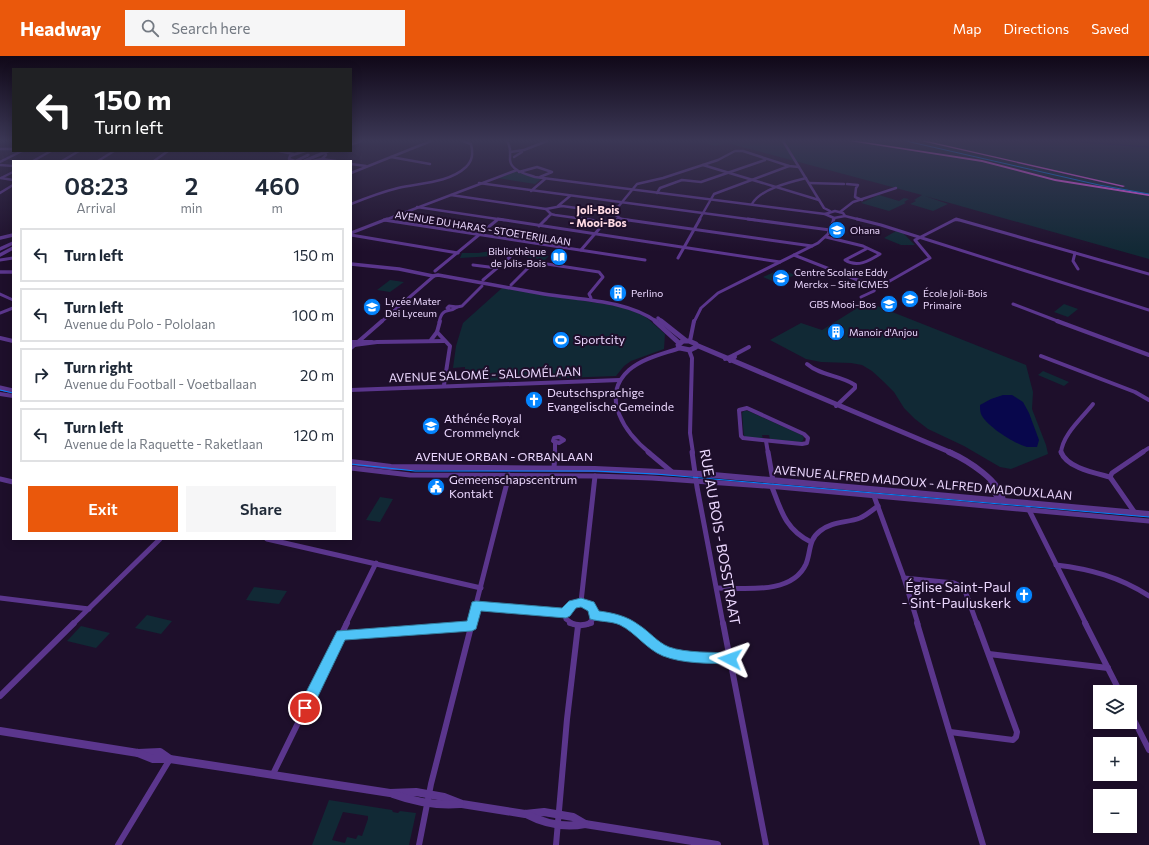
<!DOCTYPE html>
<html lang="en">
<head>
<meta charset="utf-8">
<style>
	:root { --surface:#fff; --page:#f6f6f7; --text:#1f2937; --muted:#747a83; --line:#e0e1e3; --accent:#ea580c }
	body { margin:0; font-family:Commissioner,sans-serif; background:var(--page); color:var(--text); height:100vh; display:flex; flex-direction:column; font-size:15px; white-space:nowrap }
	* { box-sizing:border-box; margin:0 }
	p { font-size:13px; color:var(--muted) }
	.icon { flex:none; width:22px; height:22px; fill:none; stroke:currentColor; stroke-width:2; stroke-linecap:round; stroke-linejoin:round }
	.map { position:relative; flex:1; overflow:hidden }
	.sheet { position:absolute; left:12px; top:104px; width:340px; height:380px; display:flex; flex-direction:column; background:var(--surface); border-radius:0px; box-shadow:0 2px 10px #0003 }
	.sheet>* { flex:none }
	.top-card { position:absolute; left:12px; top:12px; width:340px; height:84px; border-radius:0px; box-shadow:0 2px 10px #0003; background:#202124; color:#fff; overflow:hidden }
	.tools { position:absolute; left:1093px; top:629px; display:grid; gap:8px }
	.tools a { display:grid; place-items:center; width:44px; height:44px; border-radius:0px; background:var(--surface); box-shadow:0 2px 10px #0003; font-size:20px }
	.pin { position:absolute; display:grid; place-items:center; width:34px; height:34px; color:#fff; margin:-17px; border:2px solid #fff; border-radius:50%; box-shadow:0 1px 4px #0007 }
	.me { position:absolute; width:44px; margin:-22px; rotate:274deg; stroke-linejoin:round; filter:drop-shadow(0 0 3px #0008) }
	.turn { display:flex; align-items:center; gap:14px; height:84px; padding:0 16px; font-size:18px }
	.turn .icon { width:52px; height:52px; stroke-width:2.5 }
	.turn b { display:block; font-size:28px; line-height:34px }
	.eta { display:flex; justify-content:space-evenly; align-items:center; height:68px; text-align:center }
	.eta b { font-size:24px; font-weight:600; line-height:28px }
	.button { display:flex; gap:8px; margin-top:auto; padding:8px 16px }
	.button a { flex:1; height:46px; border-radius:0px; background:var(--accent); color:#fff; font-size:16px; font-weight:600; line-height:46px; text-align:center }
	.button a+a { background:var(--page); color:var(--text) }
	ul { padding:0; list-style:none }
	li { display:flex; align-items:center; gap:12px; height:54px; margin:0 8px 6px; padding:0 8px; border:2px solid var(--line); border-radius:0px }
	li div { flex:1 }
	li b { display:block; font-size:15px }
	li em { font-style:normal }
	header { display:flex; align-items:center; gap:24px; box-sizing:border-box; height:56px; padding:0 20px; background:var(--accent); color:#fff }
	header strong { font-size:19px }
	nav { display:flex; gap:22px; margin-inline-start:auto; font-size:14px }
	.search { width:280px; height:36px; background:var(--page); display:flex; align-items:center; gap:10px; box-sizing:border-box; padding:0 14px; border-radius:0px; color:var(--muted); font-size:15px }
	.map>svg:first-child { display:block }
	.green { fill:#112935; fill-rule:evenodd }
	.water { fill:#08074c }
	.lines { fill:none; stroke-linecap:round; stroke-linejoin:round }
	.stream { stroke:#08074c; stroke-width:1 }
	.minor-far4 { stroke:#5b368d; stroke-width:2.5 }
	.minor-far3 { stroke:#5b368d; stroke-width:3 }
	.minor-far2 { stroke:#5b368d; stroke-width:4 }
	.minor-far1 { stroke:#5b368d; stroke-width:5 }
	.minor { stroke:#5b368d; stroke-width:6 }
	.tertiary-far4 { stroke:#5b368d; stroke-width:3 }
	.tertiary-far3 { stroke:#5b368d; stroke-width:3.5 }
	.tertiary-far2 { stroke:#5b368d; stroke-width:5 }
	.tertiary-far1 { stroke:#5b368d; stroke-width:6 }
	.tertiary { stroke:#5b368d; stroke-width:8 }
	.primary { fill:#ff5ffd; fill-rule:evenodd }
	.tram { stroke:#0485ff; stroke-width:1 }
	.route { fill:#4fc3f7; stroke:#337fa1 }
	.labels { text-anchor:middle; stroke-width:4; stroke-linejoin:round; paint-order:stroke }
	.far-street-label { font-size:10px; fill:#ecd8ff; stroke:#1e0f2b }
	.far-poi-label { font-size:10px; fill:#ecd8ff; stroke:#1e0f2b; text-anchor:start }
	.far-neighbourhood-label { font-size:11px; font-weight:bold; fill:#ffdae3; stroke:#1e0f2b }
	.poi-label { font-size:12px; fill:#ecd8ff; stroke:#1e0f2b; text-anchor:start }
	.street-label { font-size:12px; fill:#ecd8ff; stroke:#1e0f2b }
	.near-street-label { font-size:14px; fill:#ecd8ff; stroke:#1e0f2b }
	.near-poi-label { font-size:14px; fill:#ecd8ff; stroke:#1e0f2b; text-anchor:end }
</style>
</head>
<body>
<header>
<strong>Headway</strong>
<div class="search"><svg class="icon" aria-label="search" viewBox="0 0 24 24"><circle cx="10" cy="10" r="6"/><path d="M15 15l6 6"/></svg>Search here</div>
<nav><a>Map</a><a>Directions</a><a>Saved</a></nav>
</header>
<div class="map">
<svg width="1149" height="789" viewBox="0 0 1149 789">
	<rect width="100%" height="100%" fill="#1e0f2b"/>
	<!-- green -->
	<g class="green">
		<polygon points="700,85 1149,85 1149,203 925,140 948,148 933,155 910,148 916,145 914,144 922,139 727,87 715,90"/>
		<polygon points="513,115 541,123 535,128 497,122"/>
		<polygon points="879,139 899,145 904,142 909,143 904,146 906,147 889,155 861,147"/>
		<polygon points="896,175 903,177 915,189 901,189 884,182"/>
		<polygon points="491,195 513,195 549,200 545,204 512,199 460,202 462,197 478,197"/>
		<polygon points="781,213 795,219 777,227 763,221"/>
		<polygon points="390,224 404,226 390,236 377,234"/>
		<polygon points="502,232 617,250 638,257 647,262 665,278 664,293 631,305 624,310 616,320 483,325 483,322 475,316 465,317 465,311 453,312 456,290 463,267"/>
		<polygon points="867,246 1026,309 1033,336 1032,353 1046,389 1048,398 1011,413 1000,411 964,390 928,373 915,363 904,352 894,336 884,326 872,315 862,309 851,307 821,306 806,303 770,284 801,267 822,274"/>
		<polygon points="1064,248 1078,253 1068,261 1054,256"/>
		<polygon points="1043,315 1069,326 1064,330 1038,319"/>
		<polygon points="744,355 748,355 802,379 804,382 802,386 770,384 769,379 762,379 763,383 744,381 742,357"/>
		<polygon points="380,441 393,443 380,466 366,464"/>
		<polygon points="254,531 287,535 279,548 246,544"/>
		<polygon points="147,559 172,565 161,578 135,572"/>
		<polygon points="81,570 110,577 96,592 67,585"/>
		<path d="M 329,744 L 392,754 L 393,756 L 398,757 L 400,755 L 416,757 L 409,789 L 312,789 ZM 343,756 L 368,760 L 368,763 L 362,780 L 358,779 L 356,783 L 347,781 L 345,787 L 332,784 Z"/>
	</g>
	<!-- water -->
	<path class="water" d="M 1003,339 L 1012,339 L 1023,346 L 1029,357 L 1039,384 L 1037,391 C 1034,391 1031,391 1027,391 C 1015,388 986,370 981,358 C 980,355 980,352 980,349 L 991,343 Z"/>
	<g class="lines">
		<!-- stream -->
		<polyline class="stream" points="1081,86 1149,91"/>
		<!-- minor-far4 -->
		<g class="minor-far4">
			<path d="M 507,85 C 511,92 510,96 510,104 C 511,115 526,118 535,121 L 825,158"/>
			<polyline points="783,85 824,152 830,155"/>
			<polyline points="0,93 13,93"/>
			<polyline points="279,95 293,98"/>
			<polyline points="510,96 524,94 547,85"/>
			<polyline points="391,101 430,108"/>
			<polyline points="514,101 522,96"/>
			<polyline points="322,103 336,105"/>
			<polyline points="33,105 51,95"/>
			<polyline points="62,105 79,95"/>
			<polyline points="98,105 114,95"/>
			<polyline points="154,105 168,95"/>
			<polyline points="295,105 289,103 290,100 305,95"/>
			<polyline points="312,105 322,103 326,99 325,96 320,95"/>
			<polyline points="0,106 22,95"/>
			<polyline points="351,108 366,110"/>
			<polyline points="0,109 13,110"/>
			<polyline points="703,109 819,144"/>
			<polyline points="519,116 537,111 552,116 540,121"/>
			<polyline points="351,117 431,85"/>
			<polyline points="1,122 13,116"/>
			<polyline points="1,122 13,124"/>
			<polyline points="479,127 755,164"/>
			<polyline points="809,127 844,128"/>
			<polyline points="847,128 858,129 856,132 855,141 862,144"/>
			<polyline points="531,135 545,123"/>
			<polyline points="0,137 13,129"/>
			<polyline points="657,137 660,132 682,124 701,126 765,104"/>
			<polyline points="451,139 546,153 562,150 613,157 621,163"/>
			<path d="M 351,148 C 366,142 382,136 398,132 C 419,127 449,127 466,111 C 473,104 473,97 471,88 L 463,85"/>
			<path d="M 752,148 C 760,133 790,126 806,122"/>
			<polyline points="558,150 570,140"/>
			<polyline points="417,151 504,164"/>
			<polyline points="546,153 551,158 555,159 591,164"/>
			<polygon points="835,155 843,157 845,160 834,162 825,158"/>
			<polyline points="840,156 853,146 896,132"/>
			<polyline points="613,157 637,128 663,122 718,104 735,95 743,95 789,110 799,111"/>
			<polyline points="845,160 861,164"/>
			<polyline points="385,164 517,114"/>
			<polyline points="545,164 551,158"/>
			<polyline points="616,164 628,164"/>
			<polyline points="699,164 714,138 789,110"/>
			<polyline points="833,164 834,162"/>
			<polyline points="954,164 959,164"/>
		</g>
		<!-- minor-far3 -->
		<g class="minor-far3">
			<polyline points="498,163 780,206"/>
			<polyline points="583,163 605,166 621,163 812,190"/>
			<polyline points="748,163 830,174"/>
			<polyline points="857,163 881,169 1149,254"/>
			<polyline points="384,164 645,204"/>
			<polyline points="539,170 546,163"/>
			<polyline points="351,177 387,163"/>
			<polyline points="351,179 458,197"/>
			<path d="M 826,181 L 863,190 L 880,198 C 869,205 857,212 845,204 L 866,193"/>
			<polyline points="581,194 605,166"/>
			<polyline points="1075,197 1073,205 1078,213"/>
			<polyline points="794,199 873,230 881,230 930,202 915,184 956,163 1149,218"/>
			<polyline points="678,202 700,163"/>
			<polyline points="0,204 13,202"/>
			<polyline points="473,209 497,212"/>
			<polyline points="435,215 497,164"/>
			<polyline points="483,224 510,201"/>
			<polyline points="511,229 534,206 599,216 603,221 589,238 591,242"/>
			<polyline points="0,238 13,244"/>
			<polyline points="861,241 874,235 875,232 873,230"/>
			<polyline points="1013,248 1060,266"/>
			<polyline points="457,251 462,250 482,230"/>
			<polyline points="0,257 13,252"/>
			<polyline points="381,266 434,220"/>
			<path d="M 439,266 C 443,250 448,258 457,251 L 449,250 L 447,252 L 449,253"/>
			<polyline points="694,266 701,252 718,237 818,187 828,178 834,163"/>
		</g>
		<!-- minor-far2 -->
		<g class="minor-far2">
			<polyline points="1057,265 1149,299"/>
			<polyline points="437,276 450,290 444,329"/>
			<polyline points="0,282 13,285"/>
			<polyline points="431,284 437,276 440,265"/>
			<polyline points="690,285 694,265"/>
			<polyline points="351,286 372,286"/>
			<polyline points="354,289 377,286 444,285"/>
			<polyline points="351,292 382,265"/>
			<polyline points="689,294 692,302 690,377 693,397"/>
			<polyline points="734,299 749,291"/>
			<polyline points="1041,300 1135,336 1149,344"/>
			<polyline points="725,303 734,299 735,301 730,305"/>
			<path d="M 807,308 C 821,320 840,319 855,329 L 855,332 L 836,350"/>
			<polyline points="351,334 620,324"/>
			<polyline points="0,338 13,340"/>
			<polygon points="747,352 804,378 808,382 807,387 802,388 743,382 741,380 739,354"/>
			<polygon points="559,381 564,384 559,387 553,385 554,382"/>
			<polyline points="766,385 768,397"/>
			<polyline points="555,397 555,387"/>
			<path d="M 650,397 C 626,378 599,341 629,314 C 643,302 663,298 680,292"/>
			<path d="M 1061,397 C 1062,379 1082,362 1093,348"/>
			<polyline points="1141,397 1149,392"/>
		</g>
		<!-- minor-far1 -->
		<g class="minor-far1">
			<polyline points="648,396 672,416"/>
			<polyline points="692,396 697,431 723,568"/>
			<polyline points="768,396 773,425"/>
			<path d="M 1061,396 C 1067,412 1095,417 1110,421"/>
			<polyline points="351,412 410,419 595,420 652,422 779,431 1149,465"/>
			<polyline points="554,412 555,396"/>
			<polyline points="0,423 13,426"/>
			<path d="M 772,431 C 781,455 786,474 811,486"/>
			<polyline points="874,440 904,522 918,568"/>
			<polyline points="1028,452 1086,568"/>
			<polyline points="1135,457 1110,421 1112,417 1143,396"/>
			<polyline points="267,483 481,532"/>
			<path d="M 1056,509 C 1090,513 1120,521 1149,540"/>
			<polyline points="904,522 954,527 964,532 977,568"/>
			<path d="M 717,532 C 745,532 792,539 806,508 C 811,496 808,484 820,475 C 832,465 847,467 860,462 C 867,459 872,454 878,450"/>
			<polyline points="0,542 89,553"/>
			<polyline points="581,546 595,420"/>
			<polyline points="476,549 566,557"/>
			<polyline points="594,559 611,562 628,568"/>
			<polyline points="73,568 160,483"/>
			<polyline points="346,568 376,507"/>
			<polyline points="471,568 509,419"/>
			<path d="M 573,568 L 566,563 L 565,557 L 569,550 L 581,546 C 590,550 594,552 594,562 L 588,568"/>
		</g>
		<!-- minor -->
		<g class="minor">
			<path d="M 570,567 C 578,570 583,570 591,567"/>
			<path d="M 626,567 C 638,574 647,585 659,592 C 680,604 707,601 730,603"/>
			<polyline points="723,567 766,789"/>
			<polyline points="917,567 983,789"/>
			<polyline points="1085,567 1120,636"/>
			<polyline points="341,579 472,570"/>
			<polyline points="989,598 1108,612"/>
			<polyline points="0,640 74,567"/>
			<polyline points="1130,656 1149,694"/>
			<polyline points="950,676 1013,684 1016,681 1017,676 977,567"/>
			<polyline points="273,718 347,567"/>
			<polyline points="118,789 170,703"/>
			<polyline points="419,789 431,728 472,567"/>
			<polyline points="556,789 567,663 578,570"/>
		</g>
		<!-- tertiary-far4 -->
		<g class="tertiary-far4">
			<polyline points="351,88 361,85"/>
			<polyline points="296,105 308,99"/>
			<polyline points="304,105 328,95"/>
		</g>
		<!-- tertiary-far3 -->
		<g class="tertiary-far3">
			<polyline points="0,182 13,179"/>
			<polyline points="0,193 13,187"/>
			<polyline points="0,199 13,192"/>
			<path d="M 351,208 L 399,213 L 433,220 L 438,219 C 473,225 509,232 544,238 C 580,244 627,244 657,266"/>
			<polyline points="0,216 13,216"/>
			<polyline points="658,262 662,266"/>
		</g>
		<!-- tertiary-far2 -->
		<g class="tertiary-far2">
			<polyline points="655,265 679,287"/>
			<polyline points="661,265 685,284"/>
			<polygon points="683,285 689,285 696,288 696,291 690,294 680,292 678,289"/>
			<polyline points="696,289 952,397"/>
			<polyline points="0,332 13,335"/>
		</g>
		<!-- tertiary-far1 -->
		<g class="tertiary-far1">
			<path d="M 949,396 C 967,404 1001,425 1003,445"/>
			<polyline points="351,406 391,411 595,413 702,418 1149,458"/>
			<polyline points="990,428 998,442 1003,445"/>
		</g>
		<!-- tertiary -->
		<g class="tertiary">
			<polyline points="0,675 138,697 160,696 170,703"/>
			<polyline points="138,697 153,703 170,703 390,737 416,736 444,741 462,748 525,758 544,756 573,761 585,768 717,789"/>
			<path d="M 393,738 C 415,746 436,750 460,748"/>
			<path d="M 526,758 C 545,768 564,772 585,768"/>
		</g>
		<!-- primary -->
		<g class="primary">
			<polygon points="849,85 858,85 982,104 1055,123 1149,138 1149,140 1055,125 982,106"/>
			<polygon points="921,85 927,85 1125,130 1123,131"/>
		</g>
		<!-- tram -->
		<g class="tram">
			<polyline points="906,85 1099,129 1149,138"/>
			<polyline points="0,334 13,337"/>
			<polyline points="351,408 415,415 595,415 656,418 1149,461"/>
		</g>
	</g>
	<!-- sky -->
	<linearGradient id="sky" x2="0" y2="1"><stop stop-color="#100818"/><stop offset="0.43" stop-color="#3b3755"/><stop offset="1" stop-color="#3b3755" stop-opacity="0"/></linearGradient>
	<rect width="1149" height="196" fill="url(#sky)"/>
	<!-- route -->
	<path class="route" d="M 581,542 L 594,546 L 599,555 C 614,557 627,560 639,569 C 650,576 657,586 669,591 C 686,597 712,596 730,597 L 735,599 L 736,603 L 735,607 L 730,608 C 709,607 683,608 663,600 C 646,593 636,577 620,569 C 611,565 600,566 590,563 L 588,555 L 581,551 L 576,552 L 570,560 L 566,562 L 481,555 L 476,573 L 472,575 L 345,584 L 310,657 L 305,659 L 300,657 L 298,652 L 337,575 L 467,565 L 472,546 L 476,545 L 562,552 L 569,545 Z"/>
	<!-- icons -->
	<defs>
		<symbol id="school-disc" viewBox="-11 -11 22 22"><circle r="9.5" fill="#0485ff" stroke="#1e0f2b"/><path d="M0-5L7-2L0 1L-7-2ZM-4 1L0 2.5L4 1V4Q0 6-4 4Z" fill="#fff"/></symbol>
		<symbol id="library-disc" viewBox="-11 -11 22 22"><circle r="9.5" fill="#0485ff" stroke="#1e0f2b"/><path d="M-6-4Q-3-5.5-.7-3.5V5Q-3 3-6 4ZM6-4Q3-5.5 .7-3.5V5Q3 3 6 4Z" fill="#fff"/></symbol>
		<symbol id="building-disc" viewBox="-11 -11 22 22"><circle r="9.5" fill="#0485ff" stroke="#1e0f2b"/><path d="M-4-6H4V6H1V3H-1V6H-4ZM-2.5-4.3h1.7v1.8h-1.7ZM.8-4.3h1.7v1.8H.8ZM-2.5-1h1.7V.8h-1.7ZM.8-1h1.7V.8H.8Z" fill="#fff"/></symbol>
		<symbol id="stadium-disc" viewBox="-11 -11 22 22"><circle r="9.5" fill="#0485ff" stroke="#1e0f2b"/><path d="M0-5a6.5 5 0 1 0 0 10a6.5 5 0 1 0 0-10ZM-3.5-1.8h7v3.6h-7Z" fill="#fff"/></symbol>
		<symbol id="church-disc" viewBox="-11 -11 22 22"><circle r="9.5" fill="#0485ff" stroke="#1e0f2b"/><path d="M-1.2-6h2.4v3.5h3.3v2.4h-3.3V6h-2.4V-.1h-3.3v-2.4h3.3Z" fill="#fff"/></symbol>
		<symbol id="civic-disc" viewBox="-11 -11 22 22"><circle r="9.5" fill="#0485ff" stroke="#1e0f2b"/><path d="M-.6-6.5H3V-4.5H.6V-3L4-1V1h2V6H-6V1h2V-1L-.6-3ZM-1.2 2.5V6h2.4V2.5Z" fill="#fff"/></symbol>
	</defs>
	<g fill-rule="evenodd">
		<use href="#school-disc" x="827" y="164" width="20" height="20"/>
		<use href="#library-disc" x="549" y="191" width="20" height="20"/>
		<use href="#school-disc" x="771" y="212" width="20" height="20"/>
		<use href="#building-disc" x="608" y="227" width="20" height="20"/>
		<use href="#school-disc" x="900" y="233" width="20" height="20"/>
		<use href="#school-disc" x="879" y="238" width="20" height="20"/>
		<use href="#school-disc" x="362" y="241" width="20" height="20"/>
		<use href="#building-disc" x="826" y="266" width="20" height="20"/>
		<use href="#stadium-disc" x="551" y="274" width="20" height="20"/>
		<use href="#church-disc" x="524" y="334" width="20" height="20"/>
		<use href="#school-disc" x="421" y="360" width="20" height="20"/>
		<use href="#civic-disc" x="426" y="421" width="20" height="20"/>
		<use href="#church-disc" x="1014" y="529" width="20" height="20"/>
	</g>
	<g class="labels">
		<!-- far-street labels -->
		<g class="far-street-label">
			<text transform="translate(483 172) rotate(9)" y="4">AVENUE DU HARAS - STOETERIJLAAN</text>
		</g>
		<!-- far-poi labels -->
		<g class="far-poi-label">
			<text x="850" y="178">Ohana</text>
			<text x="546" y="199" text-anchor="end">Bibliothèque<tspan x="546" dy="12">de Jolis-Bois</tspan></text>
			<text x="794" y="220">Centre Scolaire Eddy<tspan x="794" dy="12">Merckx – Site ICMES</tspan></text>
			<text x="631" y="241">Perlino</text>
			<text x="923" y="241">École Joli-Bois<tspan x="923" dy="12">Primaire</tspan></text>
			<text x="385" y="249">Lycée Mater<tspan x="385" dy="12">Dei Lyceum</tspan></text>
			<text x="876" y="252" text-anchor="end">GBS Mooi-Bos</text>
			<text x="849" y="280">Manoir d'Anjou</text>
		</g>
		<!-- far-neighbourhood labels -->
		<g class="far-neighbourhood-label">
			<text x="598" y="158">Joli-Bois<tspan x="598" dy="13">- Mooi-Bos</tspan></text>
		</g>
		<!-- poi labels -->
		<g class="poi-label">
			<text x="574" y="288">Sportcity</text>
			<text x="547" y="341">Deutschsprachige<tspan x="547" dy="14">Evangelische Gemeinde</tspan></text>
			<text x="444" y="367">Athénée Royal<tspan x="444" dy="14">Crommelynck</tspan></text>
			<text x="449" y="428">Gemeenschapscentrum<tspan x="449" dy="14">Kontakt</tspan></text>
		</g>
		<!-- street labels -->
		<g class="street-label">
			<text transform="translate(485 319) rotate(-2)" y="4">AVENUE SALOMÉ - SALOMÉLAAN</text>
			<text x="504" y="405">AVENUE ORBAN - ORBANLAAN</text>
			<text transform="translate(923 427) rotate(5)" y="4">AVENUE ALFRED MADOUX - ALFRED MADOUXLAAN</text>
		</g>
		<!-- near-street labels -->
		<g class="near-street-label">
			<text transform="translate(720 481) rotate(80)" y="5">RUE AU BOIS - BOSSTRAAT</text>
		</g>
		<!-- near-poi labels -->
		<g class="near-poi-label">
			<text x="1011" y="536">Église Saint-Paul<tspan x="1011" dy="16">- Sint-Pauluskerk</tspan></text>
		</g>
	</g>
</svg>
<div class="tools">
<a><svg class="icon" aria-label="layers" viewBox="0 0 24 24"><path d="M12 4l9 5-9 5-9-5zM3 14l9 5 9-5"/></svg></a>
<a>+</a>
<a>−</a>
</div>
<div class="pin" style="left:305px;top:652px;background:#d93025"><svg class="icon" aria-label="arrive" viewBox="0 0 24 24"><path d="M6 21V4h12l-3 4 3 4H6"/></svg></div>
<svg class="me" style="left:730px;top:603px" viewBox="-20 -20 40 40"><path d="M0-17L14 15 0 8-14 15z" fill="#4fc3f7" stroke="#fff" stroke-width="4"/></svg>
<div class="top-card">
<div class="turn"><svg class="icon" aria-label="left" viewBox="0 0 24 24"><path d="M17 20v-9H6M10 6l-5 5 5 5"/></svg><div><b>150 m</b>Turn left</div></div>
</div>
<section class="sheet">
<div class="eta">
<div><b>08:23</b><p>Arrival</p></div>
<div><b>2</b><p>min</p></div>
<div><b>460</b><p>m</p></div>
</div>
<ul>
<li><svg class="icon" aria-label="left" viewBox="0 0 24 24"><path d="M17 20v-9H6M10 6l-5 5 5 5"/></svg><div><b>Turn left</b></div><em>150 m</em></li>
<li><svg class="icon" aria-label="left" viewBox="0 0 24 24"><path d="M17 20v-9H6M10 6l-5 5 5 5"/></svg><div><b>Turn left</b><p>Avenue du Polo - Pololaan</p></div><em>100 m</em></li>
<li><svg class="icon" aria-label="right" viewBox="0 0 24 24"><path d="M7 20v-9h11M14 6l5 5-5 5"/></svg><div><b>Turn right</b><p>Avenue du Football - Voetballaan</p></div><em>20 m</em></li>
<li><svg class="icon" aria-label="left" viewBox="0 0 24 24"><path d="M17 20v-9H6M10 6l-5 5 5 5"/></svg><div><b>Turn left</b><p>Avenue de la Raquette - Raketlaan</p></div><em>120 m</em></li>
</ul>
<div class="button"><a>Exit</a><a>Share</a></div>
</section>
</div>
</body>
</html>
